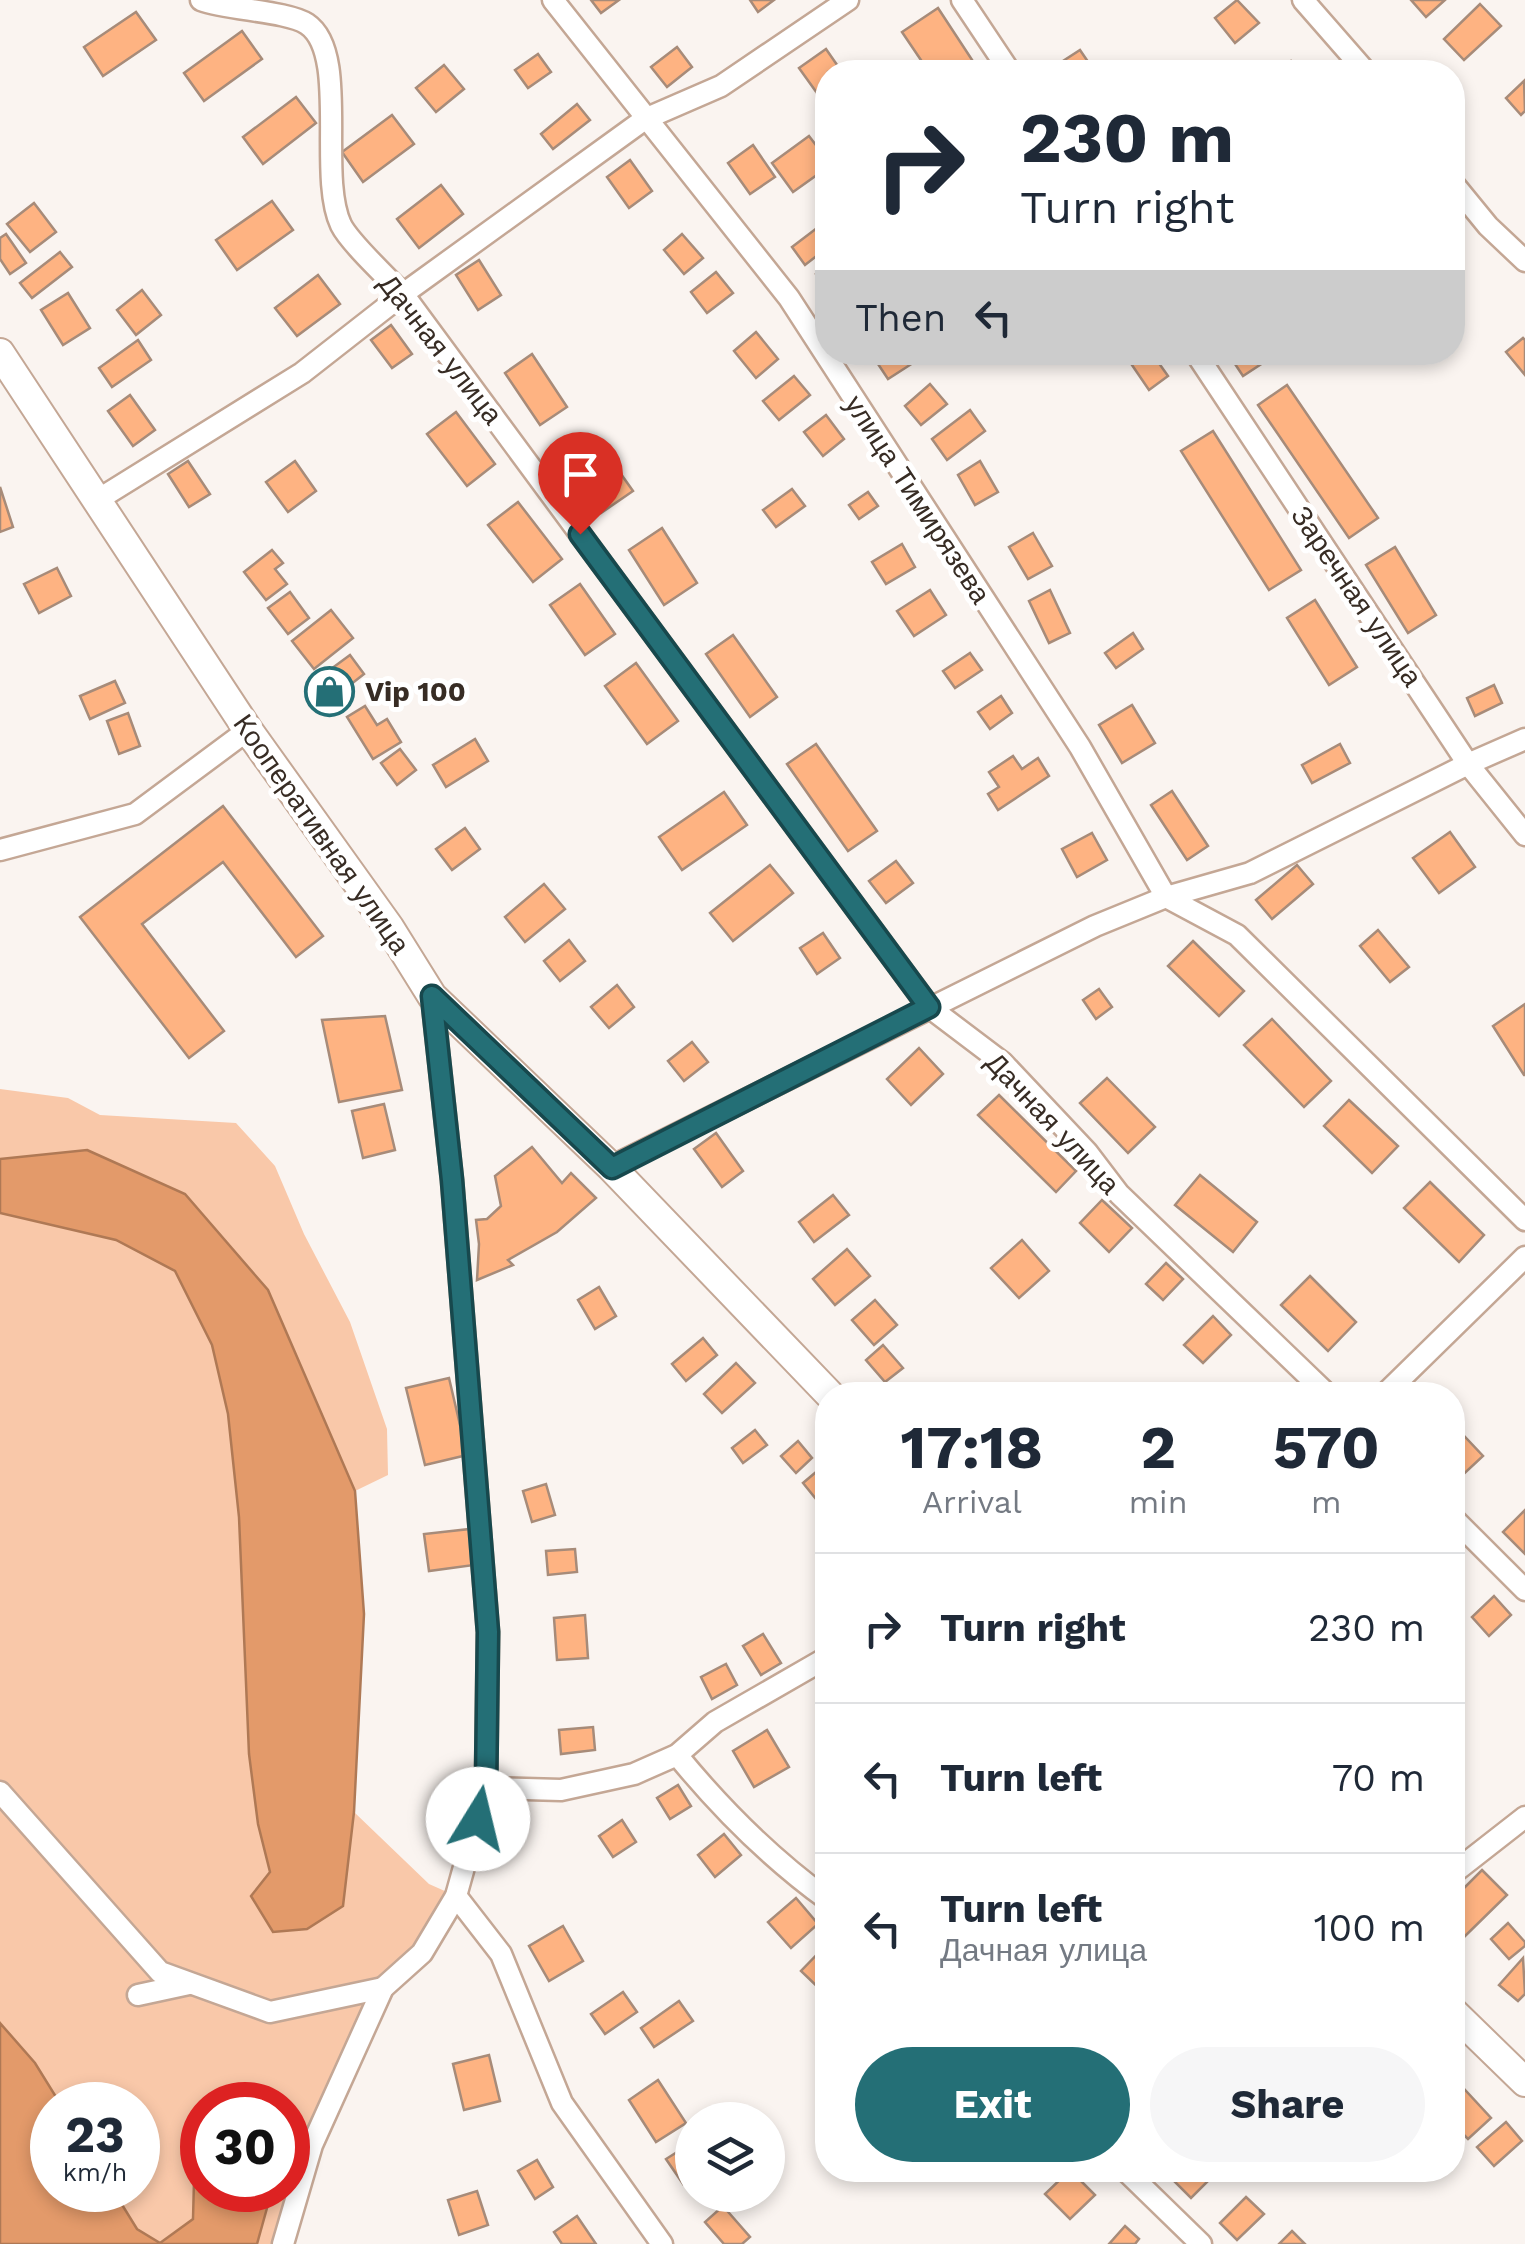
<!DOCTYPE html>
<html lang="en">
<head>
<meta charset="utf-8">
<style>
	:root { --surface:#fff; --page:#f6f6f7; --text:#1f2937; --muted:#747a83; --line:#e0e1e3; --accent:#246f76 }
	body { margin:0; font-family:"Work Sans",sans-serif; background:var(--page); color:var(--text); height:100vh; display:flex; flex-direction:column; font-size:38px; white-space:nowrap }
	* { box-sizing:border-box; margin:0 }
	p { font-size:32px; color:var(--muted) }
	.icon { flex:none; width:55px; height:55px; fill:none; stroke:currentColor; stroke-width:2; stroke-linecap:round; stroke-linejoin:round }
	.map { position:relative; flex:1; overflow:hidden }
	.sheet { position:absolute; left:815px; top:1382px; width:650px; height:800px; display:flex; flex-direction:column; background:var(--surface); border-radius:40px; box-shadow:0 5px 15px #0003 }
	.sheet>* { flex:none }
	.banner { position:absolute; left:815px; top:60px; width:650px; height:305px; border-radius:40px; box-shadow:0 5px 15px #0003; background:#fff; color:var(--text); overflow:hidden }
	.fabs { position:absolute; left:675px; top:2102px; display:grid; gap:20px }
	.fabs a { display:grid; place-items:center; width:110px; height:110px; border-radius:50%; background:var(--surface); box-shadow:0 5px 15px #0003; font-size:50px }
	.speed { position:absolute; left:30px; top:2082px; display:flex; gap:20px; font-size:50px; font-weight:700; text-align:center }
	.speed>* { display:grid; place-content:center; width:130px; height:130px; border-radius:50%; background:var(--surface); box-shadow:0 5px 15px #0003; line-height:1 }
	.speed small { font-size:25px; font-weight:400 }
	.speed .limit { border:15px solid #d22; background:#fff; color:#111 }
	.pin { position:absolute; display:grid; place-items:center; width:85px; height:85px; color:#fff; margin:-102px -42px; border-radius:50% 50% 50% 0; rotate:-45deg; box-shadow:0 0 10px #0007 }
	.pin .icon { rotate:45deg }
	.me { position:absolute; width:110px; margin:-55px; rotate:9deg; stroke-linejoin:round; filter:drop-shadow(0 0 8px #0008) }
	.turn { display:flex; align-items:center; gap:35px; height:210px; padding:0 40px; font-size:45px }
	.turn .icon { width:130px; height:130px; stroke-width:2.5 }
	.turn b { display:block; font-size:70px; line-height:85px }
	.then { display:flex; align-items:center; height:95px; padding:0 40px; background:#0003; gap:20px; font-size:38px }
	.eta { display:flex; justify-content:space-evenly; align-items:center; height:170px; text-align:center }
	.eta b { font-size:60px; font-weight:700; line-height:70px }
	.cta { display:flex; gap:20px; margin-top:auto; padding:20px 40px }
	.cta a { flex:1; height:115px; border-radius:60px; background:var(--accent); color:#fff; font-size:40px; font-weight:700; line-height:115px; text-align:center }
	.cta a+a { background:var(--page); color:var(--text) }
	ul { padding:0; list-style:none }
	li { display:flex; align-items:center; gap:30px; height:150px; padding:0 40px; border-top:2px solid var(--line) }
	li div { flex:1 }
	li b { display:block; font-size:38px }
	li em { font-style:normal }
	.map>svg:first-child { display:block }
	.green { fill:#f9c8a9 }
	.water { fill:#e39a6a; stroke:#af7955; stroke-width:2.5 }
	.building { fill:#feb382; stroke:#a78b79; stroke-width:2.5 }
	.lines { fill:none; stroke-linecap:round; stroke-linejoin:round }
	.street-casing { stroke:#c4a795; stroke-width:25 }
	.secondary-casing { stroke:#c4a795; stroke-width:32 }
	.street { stroke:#fff; stroke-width:20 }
	.secondary { stroke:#fff; stroke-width:28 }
	.route-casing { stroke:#17484d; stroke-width:25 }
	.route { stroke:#246f76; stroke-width:18 }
	.labels { text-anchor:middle; stroke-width:10; stroke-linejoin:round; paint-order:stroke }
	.street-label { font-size:28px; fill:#372c24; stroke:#fff }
	.poi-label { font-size:28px; font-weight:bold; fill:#372c24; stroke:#fff; text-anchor:start }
</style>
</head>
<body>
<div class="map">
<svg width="1525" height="2244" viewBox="0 0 1525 2244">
	<rect width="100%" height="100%" fill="#faf4f0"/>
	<!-- green -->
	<g class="green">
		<polygon points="0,1089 68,1098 100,1115 236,1123 275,1166 304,1234 350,1322 387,1429 388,1475 355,1491 268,1290 87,1150 0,1159"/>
		<polygon points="0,1213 116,1240 175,1271 212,1345 228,1414 239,1517 249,1754 258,1824 270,1872 343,1906 354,1812 429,1884 456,1896 383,1988 283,2244 257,2244 272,2190 288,2190 288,2105 202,2105 202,2112 186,2128 194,2181 193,2219 159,2243 137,2230 113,2190 138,2190 138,2105 61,2105 35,2063 0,2023"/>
	</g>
	<!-- water -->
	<g class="water">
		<polygon points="87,1150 185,1194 268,1290 355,1491 364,1614 354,1812 343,1906 307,1929 273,1932 251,1896 270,1872 258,1824 249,1754 239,1517 228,1414 212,1345 175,1271 116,1240 0,1213 0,1159"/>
		<polygon points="0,2023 35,2063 61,2105 52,2105 52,2190 113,2190 137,2229 160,2243 193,2219 194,2181 185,2128 202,2112 202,2190 272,2190 257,2244 0,2244"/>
	</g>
	<!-- building -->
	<g class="building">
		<polygon points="591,0 619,0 601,13"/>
		<polygon points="750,0 774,0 758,12"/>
		<polygon points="1237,0 1259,23 1235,43 1215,18"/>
		<polygon points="1411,0 1445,0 1426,17"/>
		<polygon points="1480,4 1501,26 1464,60 1444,39"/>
		<polygon points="938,8 980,72 929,72 902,32"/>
		<polygon points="136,12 156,40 103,76 84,47"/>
		<polygon points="242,31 262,59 204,101 184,73"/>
		<polygon points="677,47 692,67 667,87 651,67"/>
		<polygon points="826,49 842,72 828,72 828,96 822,100 799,68"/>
		<polygon points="1080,50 1095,72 1046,72"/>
		<polygon points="538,54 551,72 528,88 515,70"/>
		<polygon points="1291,61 1300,72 1276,72"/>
		<polygon points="444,65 464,89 436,112 416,88"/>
		<polygon points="1524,81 1525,111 1521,115 1506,98"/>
		<polygon points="296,97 316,123 263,164 243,137"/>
		<polygon points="577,104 590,120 553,149 541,134"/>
		<polygon points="392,115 414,144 363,182 342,152"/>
		<polygon points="809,136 828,161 828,167 793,192 772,163"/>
		<polygon points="753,145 775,177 750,194 728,163"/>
		<polygon points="630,160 652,191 629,208 607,177"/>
		<polygon points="441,185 463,214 419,248 397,219"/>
		<polygon points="272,201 293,230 237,270 216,240"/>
		<polygon points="34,203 56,232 30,252 7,224"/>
		<polygon points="817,228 828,242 828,247 805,265 792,247"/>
		<polygon points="6,234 26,263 10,274 0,259 0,238"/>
		<polygon points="682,234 703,258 684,274 664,250"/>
		<polygon points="60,252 72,267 32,298 20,283"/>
		<polygon points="479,260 501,295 478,310 456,275"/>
		<polygon points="828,266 828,290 816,274"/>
		<polygon points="716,272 733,293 707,313 691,292"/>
		<polygon points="318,275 340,304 297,336 275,308"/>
		<polygon points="142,290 161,315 136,335 117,310"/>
		<polygon points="68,293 90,328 63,345 41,310"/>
		<polygon points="391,325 412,354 392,368 371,340"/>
		<polygon points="756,332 778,359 756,378 734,351"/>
		<polygon points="1523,338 1525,340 1525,375 1506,352"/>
		<polygon points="138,340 151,360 112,387 99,368"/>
		<polygon points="881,352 905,352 913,363 888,379 874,358"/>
		<polygon points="1151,352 1168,376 1149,390 1132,365"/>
		<polygon points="1227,352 1274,352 1275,355 1243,376"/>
		<polygon points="532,354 567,407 540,425 505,373"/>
		<polygon points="794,376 810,395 779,420 763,401"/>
		<polygon points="930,384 947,404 921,425 905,406"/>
		<polygon points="1287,385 1378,518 1349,538 1258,405"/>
		<polygon points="130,395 155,430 133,446 108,411"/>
		<polygon points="970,410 985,431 947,460 932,439"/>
		<polygon points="456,412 495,464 467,486 427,434"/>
		<polygon points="826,415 844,439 823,456 804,432"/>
		<polygon points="1213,431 1301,570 1269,590 1181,451"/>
		<polygon points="599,443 633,491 601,513 568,465"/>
		<polygon points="188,461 210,494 189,507 168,474"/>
		<polygon points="295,461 316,491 288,512 266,482"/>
		<polygon points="980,461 998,492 975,505 958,475"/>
		<polygon points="0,487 13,527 0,532"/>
		<polygon points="792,489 805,506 776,527 763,510"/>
		<polygon points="868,492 878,506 859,519 849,505"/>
		<polygon points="518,502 562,559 533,582 488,525"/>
		<polygon points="662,528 697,583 664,605 629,550"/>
		<polygon points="1033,533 1052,566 1028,579 1009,547"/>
		<polygon points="902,544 915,567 886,584 872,562"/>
		<polygon points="1395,547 1436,615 1408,633 1366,565"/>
		<polygon points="272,550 283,563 275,569 287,584 266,600 244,572"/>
		<polygon points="57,568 71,596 39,613 24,584"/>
		<polygon points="580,584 615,634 585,655 550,605"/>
		<polygon points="930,590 946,615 914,636 897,611"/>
		<polygon points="1050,590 1070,633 1049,643 1029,601"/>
		<polygon points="290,592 309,618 288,634 268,608"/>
		<polygon points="1315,600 1357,667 1329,685 1287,618"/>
		<polygon points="331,610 353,638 314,669 292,641"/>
		<polygon points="1133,633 1143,649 1116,668 1105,653"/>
		<polygon points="733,635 777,697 750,717 706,654"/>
		<polygon points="970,653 982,670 955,688 943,671"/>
		<polygon points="350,655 364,674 331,700 316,680"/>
		<polygon points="636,663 678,721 647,744 605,686"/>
		<polygon points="115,681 125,703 90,719 80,696"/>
		<polygon points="1494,685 1502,703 1475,716 1467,698"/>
		<polygon points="1001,696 1012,713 990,729 978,712"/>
		<polygon points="1132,705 1155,743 1122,763 1099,725"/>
		<polygon points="365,706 377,725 387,719 401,742 373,759 347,717"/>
		<polygon points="128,713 140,746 119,754 107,721"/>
		<polygon points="475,739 488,761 446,787 433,765"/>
		<polygon points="816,744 877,831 848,851 787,764"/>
		<polygon points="1340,744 1350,763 1312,783 1302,765"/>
		<polygon points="400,749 416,770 397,785 381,763"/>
		<polygon points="1013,756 1022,769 1038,758 1049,776 998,810 988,794 999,787 989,772"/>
		<polygon points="1172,791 1208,846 1187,860 1151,805"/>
		<polygon points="724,792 747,825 682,870 659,837"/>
		<polygon points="223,806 323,936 296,957 223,862 142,924 224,1031 189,1058 80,917"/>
		<polygon points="465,828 480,849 452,870 436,849"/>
		<polygon points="1450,832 1475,867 1439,893 1413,858"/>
		<polygon points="1092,833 1107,860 1077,877 1062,849"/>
		<polygon points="896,861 913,883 886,903 869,881"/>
		<polygon points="770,865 793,893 733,941 710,913"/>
		<polygon points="1297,865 1313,884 1272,919 1256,900"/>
		<polygon points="544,884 565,909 525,942 505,917"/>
		<polygon points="1378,930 1409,967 1390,982 1360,946"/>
		<polygon points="823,933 840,958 817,974 800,948"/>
		<polygon points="569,940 585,961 560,981 544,961"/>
		<polygon points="1193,941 1244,991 1219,1016 1168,966"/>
		<polygon points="617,985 634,1007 609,1028 591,1007"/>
		<polygon points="1099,989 1112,1007 1096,1019 1083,1000"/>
		<polygon points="1525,1004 1525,1075 1524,1075 1493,1026"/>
		<polygon points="385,1016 402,1090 339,1102 322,1020"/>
		<polygon points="1272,1019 1331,1081 1304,1107 1244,1045"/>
		<polygon points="692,1042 708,1062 684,1081 668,1061"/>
		<polygon points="919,1048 943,1074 911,1105 887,1079"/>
		<polygon points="1107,1078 1155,1127 1128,1153 1080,1103"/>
		<polygon points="999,1095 1076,1171 1056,1192 978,1115"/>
		<polygon points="1349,1100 1398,1146 1372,1173 1324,1126"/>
		<polygon points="384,1104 395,1150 363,1158 352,1111"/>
		<polygon points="716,1133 743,1171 722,1187 694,1149"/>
		<polygon points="532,1147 562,1183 571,1173 596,1198 557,1232 508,1260 513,1265 477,1280 479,1244 476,1220 487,1219 501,1206 495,1176"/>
		<polygon points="1200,1175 1257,1222 1233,1252 1175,1205"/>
		<polygon points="1430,1182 1484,1235 1459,1262 1404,1208"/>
		<polygon points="833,1195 849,1215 814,1242 799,1222"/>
		<polygon points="1102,1200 1132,1228 1109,1252 1080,1223"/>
		<polygon points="1022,1240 1049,1271 1019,1298 991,1268"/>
		<polygon points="847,1249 870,1276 835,1305 813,1279"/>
		<polygon points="1166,1263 1183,1279 1163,1300 1146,1284"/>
		<polygon points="1310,1276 1356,1322 1328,1351 1281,1305"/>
		<polygon points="599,1287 616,1316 595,1329 578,1300"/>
		<polygon points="875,1300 897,1325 874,1345 852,1320"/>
		<polygon points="1213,1316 1231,1335 1203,1363 1184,1345"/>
		<polygon points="703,1338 717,1355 686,1381 672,1364"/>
		<polygon points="883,1345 903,1368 885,1382 866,1360"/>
		<polygon points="736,1363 755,1383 722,1413 704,1394"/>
		<polygon points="449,1378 467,1455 425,1465 406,1388"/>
		<polygon points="1452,1423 1483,1456 1454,1483 1452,1482"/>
		<polygon points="755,1430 767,1445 743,1463 732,1448"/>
		<polygon points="798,1441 812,1458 796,1473 781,1456"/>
		<polygon points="822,1467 828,1473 828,1490 816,1499 803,1483"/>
		<polygon points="546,1484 555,1515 532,1522 523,1491"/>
		<polygon points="1525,1510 1525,1554 1503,1532"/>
		<polygon points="470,1529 474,1565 429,1571 424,1534"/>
		<polygon points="575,1549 577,1572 548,1575 546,1551"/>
		<polygon points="1494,1596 1511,1615 1489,1636 1472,1617"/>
		<polygon points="585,1615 588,1658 557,1660 554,1618"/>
		<polygon points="763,1634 781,1663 761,1675 743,1646"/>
		<polygon points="726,1664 737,1685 712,1699 701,1677"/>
		<polygon points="593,1727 595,1750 561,1754 559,1730"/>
		<polygon points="767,1730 789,1767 754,1787 733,1751"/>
		<polygon points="678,1785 691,1806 670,1819 657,1798"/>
		<polygon points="622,1820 636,1842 613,1857 599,1836"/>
		<polygon points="724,1834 741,1855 715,1877 698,1855"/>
		<polygon points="1482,1870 1507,1895 1460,1941 1452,1934 1452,1900"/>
		<polygon points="796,1898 818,1924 791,1948 768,1922"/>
		<polygon points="1508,1923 1525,1942 1525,1946 1509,1959 1491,1939"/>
		<polygon points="563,1926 583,1961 549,1981 529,1946"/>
		<polygon points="828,1943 828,1994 826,1995 801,1971"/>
		<polygon points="1523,1958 1525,1994 1518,2001 1499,1985"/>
		<polygon points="623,1992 637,2012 605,2034 591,2014"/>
		<polygon points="679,2001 693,2021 654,2047 641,2028"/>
		<polygon points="489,2055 500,2101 464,2110 453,2064"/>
		<polygon points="1455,2079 1491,2118 1468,2139 1452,2123 1452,2082"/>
		<polygon points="658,2080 686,2123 656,2142 629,2100"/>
		<polygon points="1506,2122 1522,2141 1494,2166 1477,2147"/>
		<polygon points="682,2149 692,2165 692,2177 683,2184 666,2159"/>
		<polygon points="537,2160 553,2187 535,2199 518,2171"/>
		<polygon points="1070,2170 1095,2195 1070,2219 1045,2194"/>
		<polygon points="1163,2170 1213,2170 1216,2173 1191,2198"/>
		<polygon points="477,2191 488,2225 459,2235 448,2200"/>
		<polygon points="1246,2197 1264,2214 1237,2240 1220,2223"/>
		<polygon points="723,2206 750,2237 742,2244 724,2244 705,2222"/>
		<polygon points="577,2216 596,2244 562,2244 554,2232"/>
		<polygon points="1125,2226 1139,2239 1135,2244 1109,2244"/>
		<polygon points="1292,2231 1305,2244 1279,2244"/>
	</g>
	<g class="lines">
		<defs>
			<g id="street">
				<path d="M 201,0 C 228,10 287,11 307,24 C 350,53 317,174 341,225 C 350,243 388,278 403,294 L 929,1007 L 1003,1063 L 1087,1152 L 1119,1194 L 1328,1395"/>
				<polyline points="553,0 789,298 1080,747 1166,897 1237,935 1525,1220"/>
				<polyline points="962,0 1010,72"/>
				<polyline points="1303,0 1366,72"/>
				<polyline points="1452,182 1488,226 1525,261"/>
				<polyline points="1195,352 1468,764 1525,835"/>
				<polyline points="99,499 302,373 403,294 645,119 721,86 848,0"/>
				<polyline points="0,850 135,814 248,730"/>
				<polyline points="611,1167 1095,926 1166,897 1250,873 1468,764 1525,739"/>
				<polyline points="1384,1395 1525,1257"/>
				<polyline points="1452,1517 1525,1590"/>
				<path d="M 677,1755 C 722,1810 770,1858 828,1900"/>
				<polyline points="486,1788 561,1790 634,1774 677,1755 715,1722 828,1657"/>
				<polyline points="0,1792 160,1972 270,2012 383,1988"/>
				<polyline points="1452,1874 1525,1817"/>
				<polyline points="456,1896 501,1954 562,2103 662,2244"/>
				<polyline points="138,1995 189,1984"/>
				<polyline points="1125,2170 1201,2244"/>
				<polyline points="283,2244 312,2145 383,1988 422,1953 456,1896 486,1788 488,1632 452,1180 432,996"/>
			</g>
			<g id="secondary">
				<polyline points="0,353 248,730 389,927 432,996 611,1167 830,1395"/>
				<polyline points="1452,2011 1525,2082"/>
			</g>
		</defs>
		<!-- street casing -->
		<use href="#street" class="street-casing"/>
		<!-- secondary casing -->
		<use href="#secondary" class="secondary-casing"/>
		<!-- street -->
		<use href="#street" class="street"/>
		<!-- secondary -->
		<use href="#secondary" class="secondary"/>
	</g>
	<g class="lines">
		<defs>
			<polyline id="route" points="478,1819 486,1788 488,1632 452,1180 432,996 612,1168 929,1007 580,534"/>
		</defs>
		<!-- route casing -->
		<use href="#route" class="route-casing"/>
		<!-- route -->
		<use href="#route" class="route"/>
	</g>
	<!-- icons -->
	<defs>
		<symbol id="shop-ring" viewBox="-11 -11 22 22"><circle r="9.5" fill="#fff" stroke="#246f76" stroke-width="1.5"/><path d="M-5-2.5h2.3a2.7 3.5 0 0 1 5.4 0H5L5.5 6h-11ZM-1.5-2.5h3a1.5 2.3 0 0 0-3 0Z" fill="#246f76"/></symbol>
	</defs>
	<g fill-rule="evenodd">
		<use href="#shop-ring" x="302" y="664" width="55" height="55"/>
	</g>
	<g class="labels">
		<!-- street labels -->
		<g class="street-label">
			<text transform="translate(441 349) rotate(52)" y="10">Дачная улица</text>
			<text transform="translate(918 499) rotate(57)" y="10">улица Тимирязева</text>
			<text transform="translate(1357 596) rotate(56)" y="10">Заречная улица</text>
			<text transform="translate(322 834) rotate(55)" y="10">Кооперативная улица</text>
			<text transform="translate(1053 1123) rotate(47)" y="10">Дачная улица</text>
		</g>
		<!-- poi labels -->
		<g class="poi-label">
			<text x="365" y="701">Vip 100</text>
		</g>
	</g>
</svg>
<div class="fabs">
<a><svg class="icon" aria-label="layers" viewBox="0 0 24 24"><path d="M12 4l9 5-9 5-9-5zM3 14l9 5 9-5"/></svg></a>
</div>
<div class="speed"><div>23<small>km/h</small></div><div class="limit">30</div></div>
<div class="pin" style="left:580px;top:534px;background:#d93025"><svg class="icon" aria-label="arrive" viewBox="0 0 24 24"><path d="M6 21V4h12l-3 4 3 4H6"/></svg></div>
<svg class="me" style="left:478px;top:1819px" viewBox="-20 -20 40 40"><circle r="19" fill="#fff"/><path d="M0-13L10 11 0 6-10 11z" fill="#246f76"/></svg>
<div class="banner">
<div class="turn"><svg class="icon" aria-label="right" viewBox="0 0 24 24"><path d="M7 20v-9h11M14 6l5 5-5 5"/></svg><div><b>230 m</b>Turn right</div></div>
<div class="then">Then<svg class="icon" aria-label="left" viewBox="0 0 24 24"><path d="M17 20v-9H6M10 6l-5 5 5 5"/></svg></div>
</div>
<section class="sheet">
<div class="eta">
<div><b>17:18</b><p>Arrival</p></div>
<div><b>2</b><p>min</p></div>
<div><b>570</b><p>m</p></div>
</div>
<ul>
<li><svg class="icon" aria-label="right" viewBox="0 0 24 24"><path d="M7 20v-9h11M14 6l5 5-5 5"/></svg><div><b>Turn right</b></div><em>230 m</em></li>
<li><svg class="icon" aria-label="left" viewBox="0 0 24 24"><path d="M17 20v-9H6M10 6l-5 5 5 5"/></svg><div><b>Turn left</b></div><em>70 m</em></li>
<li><svg class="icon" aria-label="left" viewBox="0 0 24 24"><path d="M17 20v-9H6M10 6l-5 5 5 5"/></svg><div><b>Turn left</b><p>Дачная улица</p></div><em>100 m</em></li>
</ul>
<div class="cta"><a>Exit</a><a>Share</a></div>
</section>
</div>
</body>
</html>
